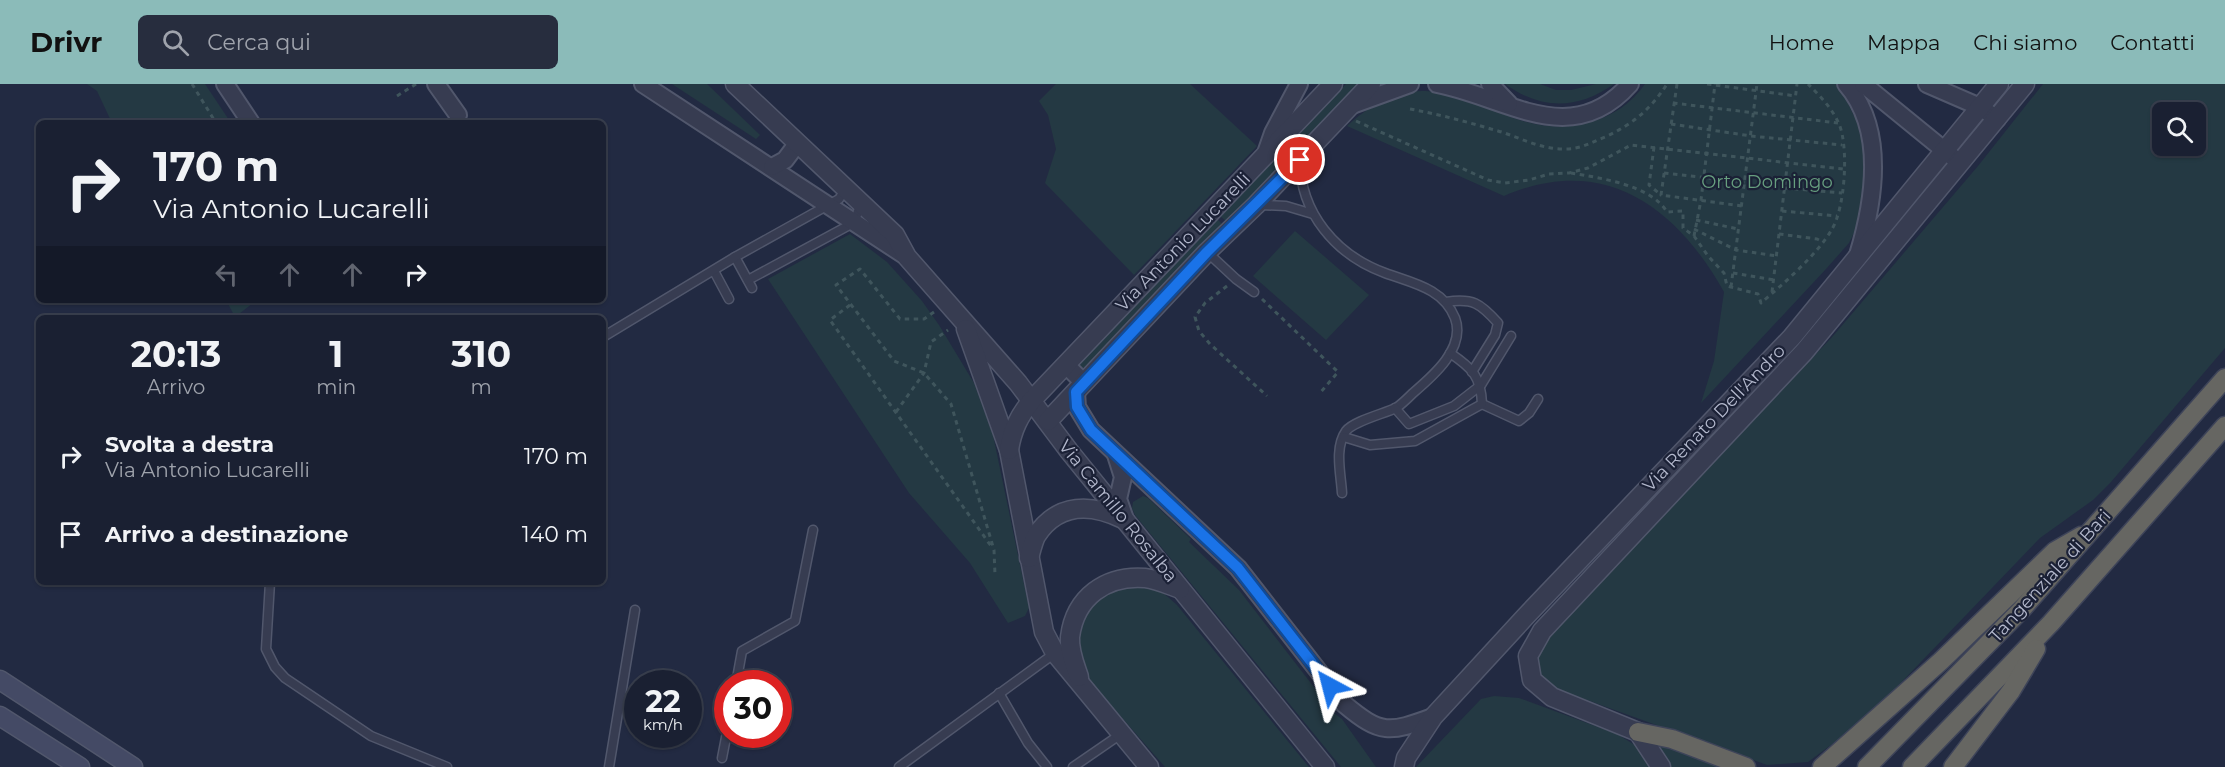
<!DOCTYPE html>
<html lang="it">
<head>
<meta charset="utf-8">
<style>
	:root { --surface:#1a2032; --page:#272d3e; --text:#f1f3f6; --muted:#9fa3ac; --line:#383e4d; --accent:#8bbbb9 }
	body { margin:0; font-family:Montserrat,sans-serif; background:var(--page); color:var(--text); height:100vh; display:flex; flex-direction:column; font-size:22px; white-space:nowrap }
	* { box-sizing:border-box; margin:0 }
	p { font-size:20px; color:var(--muted) }
	.icon { flex:none; width:33px; height:33px; fill:none; stroke:currentColor; stroke-width:2; stroke-linecap:round; stroke-linejoin:round }
	.map { position:relative; flex:1; overflow:hidden }
	.drawer { position:absolute; left:36px; top:231px; width:570px; height:270px; display:flex; flex-direction:column; background:var(--surface); border-radius:9px; box-shadow:0 2px 4px #0004,0 0 0 2px var(--line) }
	.drawer>* { flex:none }
	.top-card { position:absolute; left:36px; top:36px; width:570px; height:183px; border-radius:9px; box-shadow:0 2px 4px #0004,0 0 0 2px var(--line); background:#1a2032; color:var(--text); overflow:hidden }
	.controls { position:absolute; left:2152px; top:18px; display:grid; gap:12px }
	.controls a { display:grid; place-items:center; width:54px; height:54px; border-radius:9px; background:var(--surface); box-shadow:0 2px 4px #0004,0 0 0 2px var(--line); font-size:30px }
	.speed { position:absolute; left:624px; top:586px; display:flex; gap:12px; font-size:30px; font-weight:700; text-align:center }
	.speed>* { display:grid; place-content:center; width:78px; height:78px; border-radius:50%; background:var(--surface); box-shadow:0 2px 4px #0004,0 0 0 2px var(--line); line-height:1 }
	.speed small { font-size:15px; font-weight:400 }
	.speed .limit { border:9px solid #d22; background:#fff; color:#111 }
	.pin { position:absolute; display:grid; place-items:center; width:51px; height:51px; color:#fff; margin:-26px; border:3px solid #fff; border-radius:50%; box-shadow:0 2px 6px #0007 }
	.me { position:absolute; width:66px; margin:-33px; rotate:322deg; stroke-linejoin:round; filter:drop-shadow(0 0 4px #0008) }
	.turn { display:flex; align-items:center; gap:21px; height:126px; padding:0 18px; font-size:27px }
	.turn .icon { width:78px; height:78px; stroke-width:2.5 }
	.turn b { display:block; font-size:42px; line-height:51px }
	.lanes { display:flex; align-items:center; height:57px; padding:0 18px; background:#0003; justify-content:center; gap:30px; direction:ltr }
	.lanes .off { opacity:.35 }
	.eta { display:flex; justify-content:space-evenly; align-items:center; height:102px; text-align:center }
	.eta b { font-size:36px; font-weight:700; line-height:42px }
	ul { padding:0; list-style:none }
	li { display:flex; align-items:center; gap:18px; height:78px; padding:0 18px }
	li div { flex:1 }
	li b { display:block; font-size:22px }
	li em { font-style:normal }
	header { display:flex; align-items:center; gap:36px; box-sizing:border-box; height:84px; padding:0 30px; background:var(--accent); color:#111 }
	header strong { font-size:28px }
	nav { display:flex; gap:33px; margin-inline-start:auto; font-size:21px }
	.search { width:420px; height:54px; background:var(--page); display:flex; align-items:center; gap:15px; box-sizing:border-box; padding:0 21px; border-radius:9px; color:var(--muted); font-size:22px }
	.map>svg:first-child { display:block }
	.green { fill:#243943; fill-rule:evenodd }
	.lines { fill:none; stroke-linecap:round; stroke-linejoin:round }
	.service-casing { stroke:#51576c; stroke-width:11 }
	.minor-casing { stroke:#51576c; stroke-width:20 }
	.tertiary-casing { stroke:#51576c; stroke-width:21 }
	.secondary-casing { stroke:#51576c; stroke-width:21 }
	.trunk-casing { stroke:#3e4459; stroke-width:21 }
	.path { stroke:#3f555c; stroke-width:3; stroke-dasharray:4.5 4.5; stroke-linecap:butt }
	.service { stroke:#373c51; stroke-width:8 }
	.minor { stroke:#373c51; stroke-width:16 }
	.tertiary { stroke:#373c51; stroke-width:18 }
	.secondary { stroke:#444a65; stroke-width:18 }
	.trunk { stroke:#666662; stroke-width:18 }
	.route-casing { stroke:#114b97; stroke-width:15 }
	.route { stroke:#1a73e8; stroke-width:10 }
	.labels { text-anchor:middle; stroke-width:4.5; stroke-linejoin:round; paint-order:stroke }
	.park-label { font-size:18px; fill:#679f7f; stroke:#1b2136 }
	.street-label { font-size:18px; fill:#b3b8cc; stroke:#1b2136 }
</style>
</head>
<body>
<header>
<strong>Drivr</strong>
<div class="search"><svg class="icon" aria-label="search" viewBox="0 0 24 24"><circle cx="10" cy="10" r="6"/><path d="M15 15l6 6"/></svg>Cerca qui</div>
<nav><a>Home</a><a>Mappa</a><a>Chi siamo</a><a>Contatti</a></nav>
</header>
<div class="map">
<svg width="2225" height="683" viewBox="0 0 2225 683">
	<rect width="100%" height="100%" fill="#222a42"/>
	<!-- green -->
	<g class="green">
		<polygon points="87,0 205,0 231,39 112,39 97,7"/>
		<polygon points="672,0 707,0 760,51 756,55"/>
		<polygon points="1056,0 1190,0 1257,62 1134,191 1045,99 1056,65 1048,31 1039,17"/>
		<polygon points="1346,0 1358,0 1227,138 1220,132"/>
		<path d="M 1505,0 L 1540,0 L 1556,6 L 1571,6 L 1596,0 L 1614,0 C 1577,26 1541,26 1505,0 Z"/>
		<path d="M 1645,0 L 1836,0 L 1844,10 L 1854,32 L 1859,38 L 1864,58 L 1864,109 L 1861,135 L 1849,159 L 1826,185 L 1701,319 L 1714,277 L 1724,208 C 1676,122 1603,69 1504,112 L 1347,42 C 1369,22 1394,6 1425,7 C 1488,9 1519,57 1590,38 C 1613,32 1632,19 1645,0 Z"/>
		<path d="M 2043,0 L 2225,0 L 2225,264 L 2111,398 L 2093,416 L 2040,454 L 1894,606 L 1835,658 L 1808,678 L 1767,681 L 1562,607 C 1541,596 1530,585 1541,560 L 1833,252 L 1978,82 ZM 2163,28 L 2196,28 L 2196,62 L 2163,62 Z"/>
		<polygon points="1217,135 1224,142 1085,286 1080,285 1080,279"/>
		<polygon points="1295,147 1369,211 1326,256 1253,192"/>
		<polygon points="850,150 887,178 922,217 939,241 974,299 993,351 1029,524 1025,532 1008,539 970,479 909,409 768,195"/>
		<polygon points="226,216 257,216 235,233"/>
		<polygon points="1143,412 1148,414 1191,455 1189,458 1239,506 1334,629 1342,635 1376,683 1341,683 1135,431 1132,424 1133,418"/>
		<polygon points="1130,500 1160,506 1177,521 1309,683 1165,683 1095,603 1084,588 1076,549 1094,515"/>
		<polygon points="1494,612 1519,614 1617,650 1638,663 1652,683 1416,683 1481,615"/>
		<polygon points="1655,657 1724,683 1671,683"/>
	</g>
	<g class="lines">
		<defs>
			<g id="service">
				<path d="M 1300,76 C 1300,129 1336,171 1385,189 C 1412,199 1443,204 1455,234 C 1466,264 1433,292 1413,309 C 1408,314 1402,320 1396,324 C 1383,330 1354,337 1346,347 C 1334,364 1341,390 1342,409"/>
				<polyline points="1261,121 1286,122 1313,130"/>
				<polyline points="1207,168 1236,195 1254,208"/>
				<polyline points="735,173 752,204"/>
				<polyline points="714,187 729,215"/>
				<polyline points="748,196 855,138 858,127 865,122"/>
				<path d="M 1446,218 C 1473,214 1480,219 1498,239 L 1495,251 L 1472,288"/>
				<polyline points="603,253 735,173 839,115 846,105"/>
				<polyline points="1482,320 1519,337 1529,329 1538,315"/>
				<polyline points="1395,324 1409,340 1454,322 1481,301 1511,252"/>
				<path d="M 1344,353 L 1370,361 L 1415,357 L 1482,320 C 1481,292 1472,284 1450,269"/>
				<polyline points="270,498 266,565 275,583 285,594 371,652 447,683"/>
				<polyline points="736,600 742,567 795,537 813,446"/>
				<polyline points="999,609 1028,659 1047,683"/>
				<polyline points="722,674 728,643"/>
				<polyline points="609,683 635,526"/>
				<polyline points="899,683 1055,569"/>
				<polyline points="1073,683 1121,650"/>
			</g>
			<g id="minor">
				<polyline points="225,0 251,39"/>
				<polyline points="436,0 458,31"/>
				<polyline points="643,0 907,173"/>
				<path d="M 1437,0 C 1506,13 1571,67 1630,0"/>
				<polyline points="1490,0 1509,20"/>
				<path d="M 1846,0 C 1886,46 1874,118 1858,171"/>
				<polyline points="1863,0 1955,75"/>
				<polyline points="1927,0 1980,23 1997,35"/>
				<polyline points="1352,21 1410,0"/>
				<polyline points="1265,72 1273,49 1299,0"/>
				<polyline points="772,83 785,76 797,60"/>
				<polyline points="1066,281 1084,299"/>
				<path d="M 1076,308 L 1077,323 L 1091,346 L 1238,484 L 1344,620 C 1381,651 1389,649 1433,633"/>
				<polyline points="1116,371 1123,393 1118,415 1125,435"/>
			</g>
			<g id="tertiary">
				<polyline points="735,0 895,151 907,173 1018,299 1069,367 1325,683"/>
				<polyline points="966,245 1009,366 1044,548 1055,569 1149,683"/>
				<polyline points="1048,337 1207,168 1256,121 1371,0"/>
				<path d="M 1009,366 C 1012,346 1019,332 1032,316 L 1333,0"/>
				<path d="M 1029,474 C 1031,467 1033,458 1036,452 C 1058,418 1092,420 1123,435"/>
				<path d="M 1079,593 C 1075,581 1069,567 1070,553 C 1075,513 1106,491 1145,494 C 1156,495 1169,501 1180,505"/>
				<polyline points="1404,683 1406,674 1433,633 1525,533 1792,253 1999,0"/>
				<polyline points="1661,683 1638,648 1552,613 1532,596 1528,572 1542,547 1804,268 2025,0"/>
			</g>
			<g id="secondary">
				<polyline points="0,596 133,683"/>
				<polyline points="0,632 80,683"/>
			</g>
			<g id="trunk">
				<polyline points="1638,648 1672,655 1746,683"/>
				<polyline points="1822,683 1941,577 2055,467 2081,452"/>
				<polyline points="1867,683 2022,525 2225,294"/>
				<polyline points="1912,683 2051,539 2225,342"/>
				<polyline points="1953,683 2011,607 2036,565"/>
			</g>
		</defs>
		<!-- service casing -->
		<use href="#service" class="service-casing"/>
		<!-- minor casing -->
		<use href="#minor" class="minor-casing"/>
		<!-- tertiary casing -->
		<use href="#tertiary" class="tertiary-casing"/>
		<!-- secondary casing -->
		<use href="#secondary" class="secondary-casing"/>
		<!-- trunk casing -->
		<use href="#trunk" class="trunk-casing"/>
		<!-- path -->
		<g class="path">
			<polyline points="192,0 216,39"/>
			<polyline points="1677,0 1661,111 1742,122"/>
			<polyline points="1707,0 1796,12"/>
			<polyline points="397,12 416,0"/>
			<polyline points="1673,19 1838,39"/>
			<path d="M 1410,25 C 1437,30 1464,37 1491,45 C 1516,51 1539,66 1566,65 C 1581,65 1592,58 1605,53 C 1633,40 1651,25 1667,0"/>
			<polyline points="1356,37 1488,96 1505,99 1529,96 1549,90 1569,89 1588,84 1631,61 1843,85"/>
			<polyline points="1671,40 1751,52 1842,61"/>
			<polyline points="1654,63 1649,101 1661,111"/>
			<path d="M 1571,89 C 1600,94 1651,101 1667,128 L 1683,127 L 1683,144 L 1694,152 L 1708,172 L 1724,189 L 1727,202 L 1758,210 L 1761,219 C 1782,201 1819,169 1832,145 C 1845,124 1849,63 1839,40 C 1832,24 1820,12 1808,0"/>
			<polyline points="1664,89 1745,98"/>
			<polyline points="1785,104 1842,109"/>
			<polyline points="1782,127 1837,132"/>
			<polyline points="1696,136 1738,145"/>
			<polyline points="1694,145 1736,166 1777,172"/>
			<polyline points="1779,150 1817,155 1823,158"/>
			<polyline points="1694,152 1701,116 1715,0"/>
			<polyline points="1733,189 1774,196"/>
			<polyline points="1227,202 1205,219 1195,233 1199,247 1210,260 1267,312"/>
			<polyline points="1731,203 1757,0"/>
			<polyline points="1772,208 1797,0"/>
			<polyline points="1262,215 1338,288 1320,309"/>
			<polyline points="850,221 830,236 991,462"/>
			<polyline points="934,228 924,235 900,235 860,185 836,201 894,277 924,289 951,320 994,466 995,491"/>
			<polyline points="896,328 924,289 931,258 948,246"/>
		</g>
		<!-- service -->
		<use href="#service" class="service"/>
		<!-- minor -->
		<use href="#minor" class="minor"/>
		<!-- tertiary -->
		<use href="#tertiary" class="tertiary"/>
		<!-- secondary -->
		<use href="#secondary" class="secondary"/>
		<!-- trunk -->
		<use href="#trunk" class="trunk"/>
	</g>
	<g class="lines">
		<defs>
			<polyline id="route" points="1300,76 1207,168 1076,308 1077,323 1091,346 1238,484 1330,602"/>
		</defs>
		<!-- route casing -->
		<use href="#route" class="route-casing"/>
		<!-- route -->
		<use href="#route" class="route"/>
	</g>
	<g class="labels">
		<!-- park labels -->
		<g class="park-label">
			<text x="1767" y="104">Orto Domingo</text>
		</g>
		<!-- street labels -->
		<g class="street-label">
			<text transform="translate(1183 158) rotate(-46)" y="6">Via Antonio Lucarelli</text>
			<text transform="translate(1714 334) rotate(-46)" y="6">Via Renato Dell'Andro</text>
			<text transform="translate(1118 427) rotate(51)" y="6">Via Camillo Rosalba</text>
			<text transform="translate(2050 492) rotate(-48)" y="6">Tangenziale di Bari</text>
		</g>
	</g>
</svg>
<div class="controls">
<a><svg class="icon" aria-label="search" viewBox="0 0 24 24"><circle cx="10" cy="10" r="6"/><path d="M15 15l6 6"/></svg></a>
</div>
<div class="speed"><div>22<small>km/h</small></div><div class="limit">30</div></div>
<div class="pin" style="left:1300px;top:76px;background:#d93025"><svg class="icon" aria-label="arrive" viewBox="0 0 24 24"><path d="M6 21V4h12l-3 4 3 4H6"/></svg></div>
<svg class="me" style="left:1330px;top:602px" viewBox="-20 -20 40 40"><path d="M0-17L14 15 0 8-14 15z" fill="#1a73e8" stroke="#fff" stroke-width="4"/></svg>
<div class="top-card">
<div class="turn"><svg class="icon" aria-label="right" viewBox="0 0 24 24"><path d="M7 20v-9h11M14 6l5 5-5 5"/></svg><div><b>170 m</b>Via Antonio Lucarelli</div></div>
<div class="lanes"><svg class="icon off" aria-label="left" viewBox="0 0 24 24"><path d="M17 20v-9H6M10 6l-5 5 5 5"/></svg><svg class="icon off" aria-label="ahead" viewBox="0 0 24 24"><path d="M12 20V5M6 11l6-6 6 6"/></svg><svg class="icon off" aria-label="ahead" viewBox="0 0 24 24"><path d="M12 20V5M6 11l6-6 6 6"/></svg><svg class="icon" aria-label="right" viewBox="0 0 24 24"><path d="M7 20v-9h11M14 6l5 5-5 5"/></svg></div>
</div>
<section class="drawer">
<div class="eta">
<div><b>20:13</b><p>Arrivo</p></div>
<div><b>1</b><p>min</p></div>
<div><b>310</b><p>m</p></div>
</div>
<ul>
<li><svg class="icon" aria-label="right" viewBox="0 0 24 24"><path d="M7 20v-9h11M14 6l5 5-5 5"/></svg><div><b>Svolta a destra</b><p>Via Antonio Lucarelli</p></div><em>170 m</em></li>
<li><svg class="icon" aria-label="arrive" viewBox="0 0 24 24"><path d="M6 21V4h12l-3 4 3 4H6"/></svg><div><b>Arrivo a destinazione</b></div><em>140 m</em></li>
</ul>
</section>
</div>
</body>
</html>
